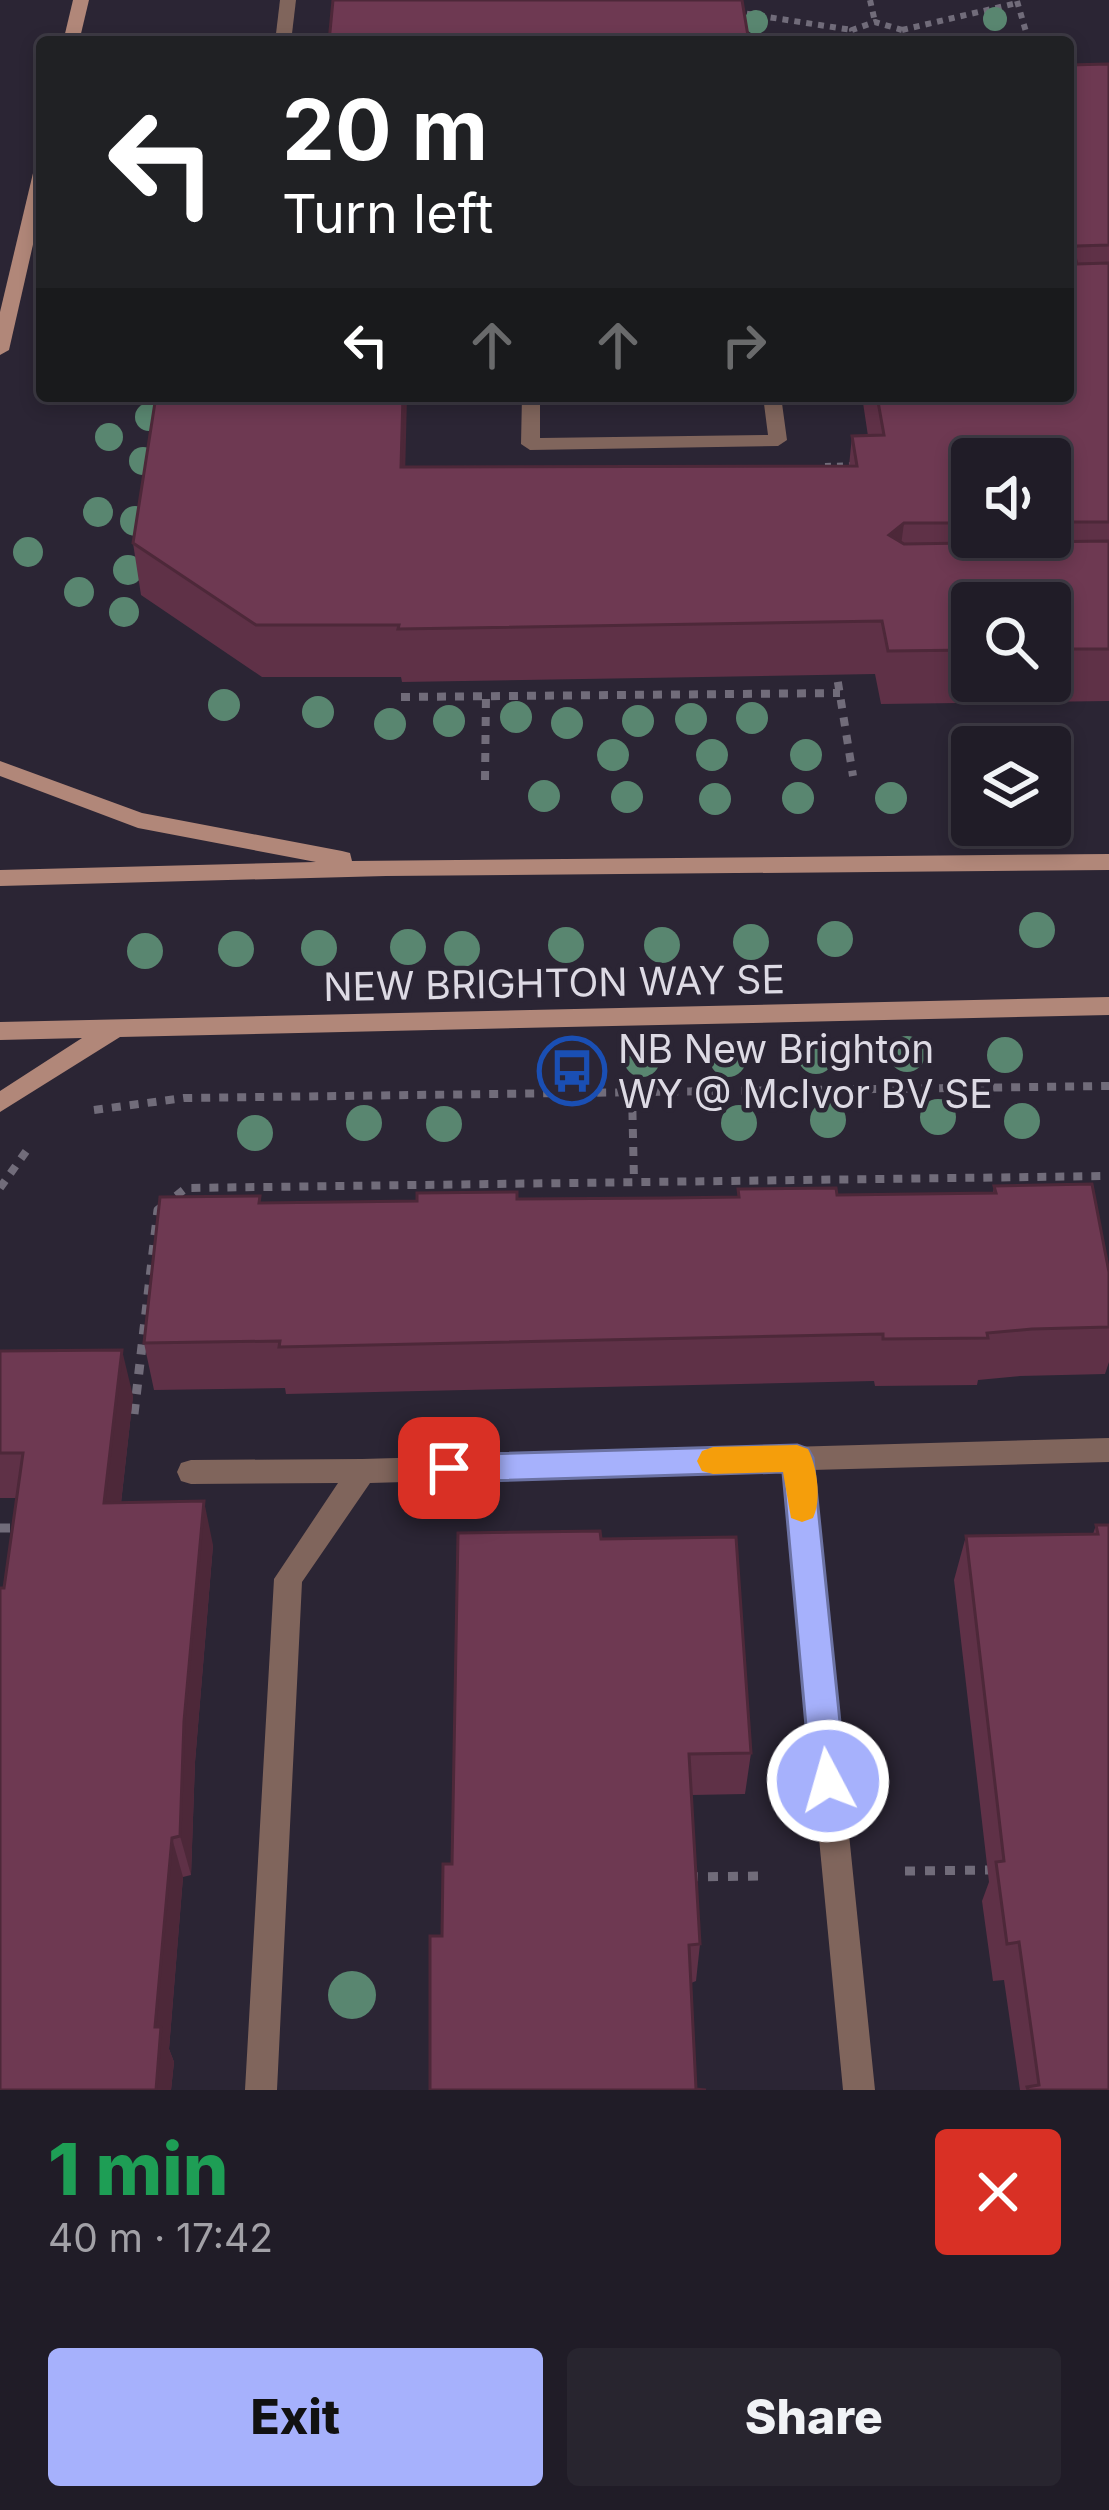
<!DOCTYPE html>
<html lang="en">
<head>
<meta charset="utf-8">
<style>
	:root { --surface:#201c27; --page:#28252f; --text:#f1f3f6; --muted:#a2a1a7; --line:#3d3a44; --accent:#a6b1fc }
	body { margin:0; font-family:Inter,sans-serif; background:var(--page); color:var(--text); height:100vh; display:flex; flex-direction:column; font-size:45px; white-space:nowrap }
	* { box-sizing:border-box; margin:0 }
	p { font-size:39px; color:var(--muted) }
	.icon { flex:none; width:66px; height:66px; fill:none; stroke:currentColor; stroke-width:2; stroke-linecap:round; stroke-linejoin:round }
	.map { position:relative; height:2090px; overflow:hidden }
	.drawer { display:flex; flex-direction:column; background:var(--surface); flex:1 }
	.drawer>* { flex:none }
	.guide { position:absolute; left:36px; top:36px; width:1038px; height:366px; border-radius:12px; box-shadow:0 6px 18px #0003,0 0 0 3px var(--line); background:#202124; color:#fff; overflow:hidden }
	.buttons { position:absolute; left:951px; top:438px; display:grid; gap:24px }
	.buttons a { display:grid; place-items:center; width:120px; height:120px; border-radius:12px; background:var(--surface); box-shadow:0 6px 18px #0003,0 0 0 3px var(--line); font-size:60px }
	.pin { position:absolute; display:grid; place-items:center; width:102px; height:102px; color:#fff; margin:-51px; border-radius:24px; box-shadow:0 6px 18px #0006 }
	.me { position:absolute; width:132px; margin:-66px; rotate:354deg; stroke-linejoin:round; filter:drop-shadow(0 0 9px #0008) }
	.turn { display:flex; align-items:center; gap:42px; height:252px; padding:0 48px; font-size:54px }
	.turn .icon { width:156px; height:156px; stroke-width:2.5 }
	.turn b { display:block; font-size:84px; line-height:102px }
	.lanes { display:flex; align-items:center; height:114px; padding:0 48px; background:#0003; justify-content:center; gap:60px; direction:ltr }
	.lanes .off { opacity:.35 }
	.round { display:grid; place-items:center; flex:none; width:126px; height:126px; border-radius:12px; background:var(--page) }
	.overview { display:flex; align-items:center; justify-content:space-between; height:204px; padding:0 48px }
	h1 { font-size:72px; font-weight:800; line-height:90px; color:#1e9e55 }
	.cta { display:flex; gap:24px; margin-top:auto; padding:24px 48px }
	.cta a { flex:1; height:138px; border-radius:12px; background:var(--accent); color:#111; font-size:48px; font-weight:800; line-height:138px; text-align:center }
	.cta a+a { background:var(--page); color:var(--text) }
	.map>svg:first-child { display:block }
	.lines { fill:none; stroke-linecap:round; stroke-linejoin:round }
	.path-far2 { stroke:#716c7a; stroke-width:6; stroke-dasharray:6 6; stroke-linecap:butt }
	.path-far1 { stroke:#716c7a; stroke-width:8; stroke-dasharray:9 9; stroke-linecap:butt }
	.path { stroke:#716c7a; stroke-width:9; stroke-dasharray:10 10; stroke-linecap:butt }
	.lane { fill:#80655c; fill-rule:evenodd }
	.secondary { fill:#b18779; fill-rule:evenodd }
	.tree { fill:#598670 }
	.wall { fill:#5f3147; fill-rule:evenodd }
	.shaded-wall { fill:#4d2839 }
	.building { fill:#6e3952; stroke:#4d2839; stroke-width:3 }
	.route { fill:#a6b1fc; stroke:#6c73a4; stroke-width:3 }
	.slow { fill:#f59e0b }
	.labels { text-anchor:middle; stroke-width:9; stroke-linejoin:round; paint-order:stroke }
	.street-label { font-size:39px; fill:#dddae4; stroke:#2b2534 }
	.poi-label { font-size:39px; fill:#dddae4; stroke:#2b2534; text-anchor:start }
</style>
</head>
<body>
<div class="map">
<svg width="1109" height="2090" viewBox="0 0 1109 2090">
	<rect width="100%" height="100%" fill="#2b2534"/>
	<g class="lines">
		<!-- path-far2 -->
		<g class="path-far2">
			<polyline points="870,0 875,22"/>
			<polyline points="1017,1 1029,42"/>
			<polyline points="735,12 852,30"/>
			<polyline points="902,30 1017,3"/>
			<polyline points="903,39 921,42"/>
			<polyline points="857,42 852,30 875,22 902,30 900,42"/>
			<polyline points="825,466 860,465"/>
		</g>
		<!-- path-far1 -->
		<g class="path-far1">
			<polyline points="835,664 853,776"/>
			<polyline points="401,697 840,693"/>
			<polyline points="485,780 486,696"/>
			<polyline points="632,1093 634,1181"/>
			<polyline points="94,1110 184,1098 1109,1086"/>
			<polyline points="0,1188 27,1150"/>
			<polyline points="162,1207 186,1188 1109,1176"/>
		</g>
		<!-- path -->
		<g class="path">
			<polyline points="134,1414 158,1210 166,1204"/>
			<polyline points="0,1528 19,1528"/>
			<polyline points="905,1871 994,1870"/>
			<polyline points="688,1877 758,1876"/>
		</g>
		<!-- lane -->
		<g class="lane">
			<polygon points="280,0 296,0 291,42 275,42"/>
			<polygon points="522,396 540,396 540,438 768,435 763,396 781,396 787,440 778,446 530,450 521,444"/>
			<polygon points="1109,1438 1109,1462 812,1470 875,2090 843,2090 784,1471 370,1483 302,1582 277,2090 245,2090 274,1579 338,1483 191,1484 181,1481 177,1472 181,1463 191,1460 362,1459"/>
		</g>
		<!-- secondary -->
		<g class="secondary">
			<polygon points="73,0 89,0 79,42 63,42"/>
			<polygon points="42,164 42,205 9,350 0,355 0,312 34,169"/>
			<polygon points="0,761 142,813 342,851 350,853 352,861 1109,854 1109,870 386,876 0,886 0,870 316,862 138,828 0,776"/>
			<polygon points="1109,997 1109,1015 120,1037 0,1112 0,1091 82,1038 0,1040 0,1022"/>
		</g>
	</g>
	<!-- trees -->
	<g class="tree">
		<circle cx="995" cy="19" r="12"/>
		<circle cx="756" cy="22" r="12"/>
		<circle cx="149" cy="417" r="14"/>
		<circle cx="109" cy="437" r="14"/>
		<circle cx="143" cy="461" r="14"/>
		<circle cx="98" cy="512" r="15"/>
		<circle cx="135" cy="521" r="15"/>
		<circle cx="28" cy="552" r="15"/>
		<circle cx="128" cy="570" r="15"/>
		<circle cx="79" cy="592" r="15"/>
		<circle cx="124" cy="612" r="15"/>
		<circle cx="224" cy="705" r="16"/>
		<circle cx="318" cy="712" r="16"/>
		<circle cx="516" cy="717" r="16"/>
		<circle cx="752" cy="718" r="16"/>
		<circle cx="691" cy="719" r="16"/>
		<circle cx="449" cy="721" r="16"/>
		<circle cx="638" cy="721" r="16"/>
		<circle cx="567" cy="723" r="16"/>
		<circle cx="390" cy="724" r="16"/>
		<circle cx="613" cy="755" r="16"/>
		<circle cx="712" cy="755" r="16"/>
		<circle cx="806" cy="755" r="16"/>
		<circle cx="544" cy="796" r="16"/>
		<circle cx="627" cy="797" r="16"/>
		<circle cx="798" cy="798" r="16"/>
		<circle cx="891" cy="798" r="16"/>
		<circle cx="715" cy="799" r="16"/>
		<circle cx="1037" cy="930" r="18"/>
		<circle cx="835" cy="939" r="18"/>
		<circle cx="751" cy="942" r="18"/>
		<circle cx="566" cy="945" r="18"/>
		<circle cx="662" cy="945" r="18"/>
		<circle cx="408" cy="947" r="18"/>
		<circle cx="319" cy="948" r="18"/>
		<circle cx="236" cy="949" r="18"/>
		<circle cx="462" cy="949" r="18"/>
		<circle cx="145" cy="951" r="18"/>
		<circle cx="907" cy="1054" r="18"/>
		<circle cx="1005" cy="1055" r="18"/>
		<circle cx="816" cy="1056" r="18"/>
		<circle cx="642" cy="1059" r="18"/>
		<circle cx="728" cy="1059" r="18"/>
		<circle cx="938" cy="1117" r="18"/>
		<circle cx="828" cy="1120" r="18"/>
		<circle cx="1022" cy="1121" r="18"/>
		<circle cx="364" cy="1123" r="18"/>
		<circle cx="739" cy="1123" r="18"/>
		<circle cx="444" cy="1124" r="18"/>
		<circle cx="255" cy="1133" r="18"/>
		<circle cx="352" cy="1995" r="24"/>
	</g>
	<!-- wall -->
	<g class="wall">
		<path d="M 1109,64 L 1109,701 L 881,704 L 875,674 L 402,682 L 401,677 L 262,677 L 141,595 L 133,543 L 405,467 L 849,466 L 852,436 L 868,436 L 862,396 L 1068,396 L 1068,65 ZM 972,459 L 1050,459 L 1050,537 L 972,537 ZM 972,603 L 1050,603 L 1050,681 L 972,681 Z"/>
		<polygon points="994,1186 1109,1272 1109,1362 1105,1374 1020,1376 978,1380 977,1385 875,1386 874,1381 286,1394 285,1388 154,1390 144,1343 261,1203 738,1197 738,1189 837,1195 993,1193"/>
		<polygon points="0,1351 133,1396 121,1503 213,1545 195,1762 191,1875 183,1877 169,2049 174,2062 171,2090 0,2090 4,1588 17,1498 0,1498"/>
		<polygon points="1096,1525 1109,1525 1109,2090 1020,2090 1004,1980 993,1981 982,1901 989,1882 954,1580 966,1536 1093,1534"/>
		<polygon points="601,1539 751,1753 745,1794 692,1795 700,1944 696,1981 430,2090 442,1936 452,1864"/>
	</g>
	<!-- shaded-wall -->
	<g class="shaded-wall">
		<polygon points="403,396 407,396 404,519 401,467"/>
		<polygon points="904,523 897,575 889,535"/>
		<polygon points="122,1350 133,1396 116,1547 104,1503"/>
		<polygon points="204,1501 213,1545 195,1762 191,1875 180,1836 184,1721"/>
		<polygon points="172,1838 183,1877 169,2049 174,2062 171,2090 156,2090 155,2027"/>
	</g>
	<!-- building -->
	<g class="building">
		<polygon points="333,0 742,0 749,42 329,42"/>
		<polygon points="1109,64 1109,245 1077,246 1073,250 1077,264 1109,263 1109,522 1050,522 1050,459 972,459 972,523 904,523 889,535 904,544 1109,541 1109,649 1050,649 1050,603 972,603 972,650 888,651 882,621 398,629 399,625 256,625 133,543 156,396 403,396 401,467 857,466 852,436 884,435 877,396 1068,396 1068,65"/>
		<polygon points="1092,1184 1109,1272 1109,1327 1032,1329 987,1333 988,1338 883,1339 883,1334 279,1347 280,1341 144,1343 160,1197 260,1196 259,1203 417,1201 417,1193 517,1192 517,1199 668,1198 739,1197 738,1189 836,1188 837,1195 996,1193 994,1186"/>
		<polygon points="122,1350 104,1503 204,1501 184,1721 180,1836 172,1838 155,2027 161,2027 156,2090 0,2090 0,1588 4,1588 23,1453 0,1453 0,1351"/>
		<polygon points="1096,1525 1109,1525 1109,2090 1028,2090 1027,2087 1039,2085 1019,1942 1007,1944 996,1862 1004,1861 966,1536 1098,1534"/>
		<polygon points="600,1531 601,1539 736,1537 751,1753 689,1754 700,1944 689,1945 696,2089 706,2090 430,2090 430,1936 442,1936 443,1864 452,1864 458,1533"/>
	</g>
	<!-- route -->
	<polygon class="route" points="797,1445 808,1449 813,1458 846,1781 840,1793 828,1798 816,1793 811,1781 783,1472 449,1482 438,1478 433,1468 438,1459 449,1455"/>
	<!-- slow -->
	<path class="slow" d="M 797,1445 L 808,1449 C 817,1466 822,1500 813,1518 L 802,1522 L 791,1518 L 783,1472 L 713,1474 L 702,1471 L 697,1461 L 702,1451 L 713,1447 Z"/>
	<!-- icons -->
	<defs>
		<symbol id="bus-ring" viewBox="-11 -11 22 22"><circle r="9.5" fill="#2b2534" stroke="#1a4fb4" stroke-width="1.5"/><path d="M-5-6H5V4H4V6H2V4H-2V6H-4V4H-5ZM-3.5-4V0h7V-4ZM-3.5 1.2v1.5H-2V1.2ZM2 1.2v1.5H3.5V1.2Z" fill="#1a4fb4"/></symbol>
	</defs>
	<g fill-rule="evenodd">
		<use href="#bus-ring" x="534" y="1033" width="76" height="76"/>
	</g>
	<g class="labels">
		<!-- street labels -->
		<g class="street-label">
			<text transform="translate(554 983) rotate(-1)" y="14">NEW BRIGHTON WAY SE</text>
		</g>
		<!-- poi labels -->
		<g class="poi-label">
			<text x="618" y="1063">NB New Brighton<tspan x="618" dy="45">WY @ McIvor BV SE</tspan></text>
		</g>
	</g>
</svg>
<div class="buttons">
<a><svg class="icon" aria-label="sound" viewBox="0 0 24 24"><path d="M4 9h4l5-4v14l-5-4H4zM17 9q2 3 0 6"/></svg></a>
<a><svg class="icon" aria-label="search" viewBox="0 0 24 24"><circle cx="10" cy="10" r="6"/><path d="M15 15l6 6"/></svg></a>
<a><svg class="icon" aria-label="layers" viewBox="0 0 24 24"><path d="M12 4l9 5-9 5-9-5zM3 14l9 5 9-5"/></svg></a>
</div>
<div class="pin" style="left:449px;top:1468px;background:#d93025"><svg class="icon" aria-label="arrive" viewBox="0 0 24 24"><path d="M6 21V4h12l-3 4 3 4H6"/></svg></div>
<svg class="me" style="left:828px;top:1781px" viewBox="-20 -20 40 40"><circle r="17" fill="#a6b1fc" stroke="#fff" stroke-width="3"/><path d="M0-11L8 9 0 5-8 9z" fill="#fff"/></svg>
<div class="guide">
<div class="turn"><svg class="icon" aria-label="left" viewBox="0 0 24 24"><path d="M17 20v-9H6M10 6l-5 5 5 5"/></svg><div><b>20 m</b>Turn left</div></div>
<div class="lanes"><svg class="icon" aria-label="left" viewBox="0 0 24 24"><path d="M17 20v-9H6M10 6l-5 5 5 5"/></svg><svg class="icon off" aria-label="ahead" viewBox="0 0 24 24"><path d="M12 20V5M6 11l6-6 6 6"/></svg><svg class="icon off" aria-label="ahead" viewBox="0 0 24 24"><path d="M12 20V5M6 11l6-6 6 6"/></svg><svg class="icon off" aria-label="right" viewBox="0 0 24 24"><path d="M7 20v-9h11M14 6l5 5-5 5"/></svg></div>
</div>
</div>
<section class="drawer">
<div class="overview"><div><h1>1 min</h1><p>40 m · 17:42</p></div><a class="round" style="background:#d93025;color:#fff"><svg class="icon" aria-label="close" viewBox="0 0 24 24"><path d="M6 6l12 12M18 6L6 18"/></svg></a></div>
<div class="cta"><a>Exit</a><a>Share</a></div>
</section>
</body>
</html>
